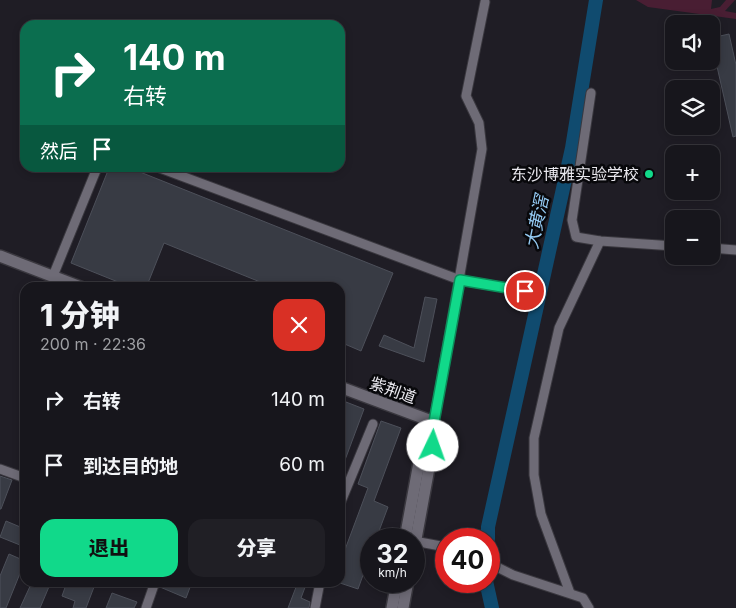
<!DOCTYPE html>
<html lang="zh">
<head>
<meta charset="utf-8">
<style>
	:root { --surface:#17161c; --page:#201f25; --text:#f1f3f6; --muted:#9e9fa3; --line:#36353b; --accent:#11d98a }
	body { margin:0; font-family:Inter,"Noto Sans SC",sans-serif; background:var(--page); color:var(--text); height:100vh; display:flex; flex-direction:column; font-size:19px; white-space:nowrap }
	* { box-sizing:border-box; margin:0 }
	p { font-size:16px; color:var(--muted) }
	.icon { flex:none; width:28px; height:28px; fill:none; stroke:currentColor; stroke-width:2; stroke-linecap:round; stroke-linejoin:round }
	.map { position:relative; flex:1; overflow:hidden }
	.drawer { position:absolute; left:20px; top:282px; width:325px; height:305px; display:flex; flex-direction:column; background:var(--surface); border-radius:15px; box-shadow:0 2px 8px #0003,0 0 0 1px var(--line) }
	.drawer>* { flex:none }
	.guide { position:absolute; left:20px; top:20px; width:325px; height:152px; border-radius:15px; box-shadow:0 2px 8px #0003,0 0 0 1px var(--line); background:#0b6e4f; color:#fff; overflow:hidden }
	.controls { position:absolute; left:665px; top:15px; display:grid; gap:10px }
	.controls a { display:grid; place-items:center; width:55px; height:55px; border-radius:10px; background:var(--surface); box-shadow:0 2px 8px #0003,0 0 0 1px var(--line); font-size:25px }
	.speed { position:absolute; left:360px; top:528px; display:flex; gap:10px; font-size:25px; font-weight:700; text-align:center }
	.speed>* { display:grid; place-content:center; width:65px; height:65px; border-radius:50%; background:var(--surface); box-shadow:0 2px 8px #0003,0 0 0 1px var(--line); line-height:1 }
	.speed small { font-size:12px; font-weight:400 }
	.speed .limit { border:8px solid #d22; background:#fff; color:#111 }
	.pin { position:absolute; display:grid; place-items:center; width:42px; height:42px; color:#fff; margin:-21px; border:2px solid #fff; border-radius:50%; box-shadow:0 1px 5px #0007 }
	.me { position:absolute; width:55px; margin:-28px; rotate:3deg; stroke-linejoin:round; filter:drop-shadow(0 0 4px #0008) }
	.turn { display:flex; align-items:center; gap:18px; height:105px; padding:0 20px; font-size:22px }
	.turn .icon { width:65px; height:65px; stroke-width:2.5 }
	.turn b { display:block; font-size:35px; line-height:42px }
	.then { display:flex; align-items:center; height:48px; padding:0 20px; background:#0003; gap:10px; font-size:19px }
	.round { display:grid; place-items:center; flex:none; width:52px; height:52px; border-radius:15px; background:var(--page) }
	.headline { display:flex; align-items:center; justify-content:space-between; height:85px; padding:0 20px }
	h1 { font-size:30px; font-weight:800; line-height:38px }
	.button { display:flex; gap:10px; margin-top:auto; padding:10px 20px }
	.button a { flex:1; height:58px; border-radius:15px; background:var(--accent); color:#111; font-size:20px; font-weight:800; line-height:58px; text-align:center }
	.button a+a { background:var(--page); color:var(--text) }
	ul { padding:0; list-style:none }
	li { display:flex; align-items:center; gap:15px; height:65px; padding:0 20px }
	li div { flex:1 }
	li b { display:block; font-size:19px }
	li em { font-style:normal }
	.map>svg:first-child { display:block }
	.green { fill:#491e33 }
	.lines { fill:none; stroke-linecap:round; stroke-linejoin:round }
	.river { stroke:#104b6f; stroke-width:14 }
	.building { fill:#383b44; stroke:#4d505a }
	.minor-casing { stroke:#3a383f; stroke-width:11 }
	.tertiary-casing { stroke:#3a383f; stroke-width:14 }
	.minor { stroke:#6e6b76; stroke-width:9 }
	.tertiary { stroke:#6e6b76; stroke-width:11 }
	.route-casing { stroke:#0b8d5a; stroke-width:12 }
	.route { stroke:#11d98a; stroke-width:9 }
	.poi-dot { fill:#11d98a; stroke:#08080b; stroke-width:2 }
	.labels { text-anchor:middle; stroke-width:5; stroke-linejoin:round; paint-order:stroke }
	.poi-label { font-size:16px; fill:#e9e8ee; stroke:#08080b; text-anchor:end }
	.street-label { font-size:16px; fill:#e9e8ee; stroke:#08080b }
	.water-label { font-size:18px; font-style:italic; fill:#94caf3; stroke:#08080b }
</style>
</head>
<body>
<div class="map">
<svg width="736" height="608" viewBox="0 0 736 608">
	<rect width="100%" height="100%" fill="#1f1d25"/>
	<!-- green -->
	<polygon class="green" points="636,0 712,0 711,9 720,7 726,0 735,0 725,11 736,13 736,19 648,7"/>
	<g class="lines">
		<!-- river -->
		<g class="river">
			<polyline points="488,539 488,527 572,148 596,0"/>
			<polyline points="486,581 492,608"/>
		</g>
	</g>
	<!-- building -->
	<g class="building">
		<polygon points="729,34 736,65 736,136 733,137 711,40 711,38"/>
		<polygon points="109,168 130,168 393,273 361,351 340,342 340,288 275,288 164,243 146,288 133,288 71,263"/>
		<polygon points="425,297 437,299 424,362 379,346 384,335 414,348"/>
		<polygon points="346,402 364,409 345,460 340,458 340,420"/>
		<polygon points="381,421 401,428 374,501 388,507 376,539 371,539 371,553 358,589 340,583 340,563 368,488 358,484"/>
		<polygon points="0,476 12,480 1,509 0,509"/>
		<polygon points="6,521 25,529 25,547 0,537"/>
		<polygon points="9,554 25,561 6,608 0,608 0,576"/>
		<polygon points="32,582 51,582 40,608 20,608"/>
		<polygon points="67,582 83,582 94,587 86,608 73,608 75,601 62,596"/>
		<polygon points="162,582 192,582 186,598 160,587"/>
		<polygon points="298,582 307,582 301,598 310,602 309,608 288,608"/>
		<polygon points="112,593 137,602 134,608 106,608"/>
	</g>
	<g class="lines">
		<defs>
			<g id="minor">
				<polyline points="591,93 572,220 576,237 600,241 674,246"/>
				<polyline points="160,168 460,280 525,291"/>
				<polyline points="711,248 736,250"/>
				<polyline points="53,276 97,168"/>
				<polyline points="434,422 482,149 479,123 466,96 485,2"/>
				<polyline points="0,469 25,478"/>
				<polyline points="340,504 373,424"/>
				<polyline points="414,541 446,547"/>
				<polyline points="489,563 513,575 583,598 589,608"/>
				<polyline points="570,593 541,514 534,475 534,438 559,328 600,241"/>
				<polyline points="146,608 155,582"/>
				<polyline points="315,608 320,582"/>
			</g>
			<g id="tertiary">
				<polyline points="0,256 83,288"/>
				<polyline points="340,387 434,422"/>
				<polyline points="405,539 422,446 432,426"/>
				<polyline points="414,550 433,446 434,422"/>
				<polyline points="392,608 397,581"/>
				<polyline points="403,608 408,581"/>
			</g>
		</defs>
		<!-- minor casing -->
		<use href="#minor" class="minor-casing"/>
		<!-- tertiary casing -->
		<use href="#tertiary" class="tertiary-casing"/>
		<!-- minor -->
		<use href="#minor" class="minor"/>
		<!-- tertiary -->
		<use href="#tertiary" class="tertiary"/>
	</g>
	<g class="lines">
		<defs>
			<polyline id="route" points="433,446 434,422 460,280 525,291"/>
		</defs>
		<!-- route casing -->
		<use href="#route" class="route-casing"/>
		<!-- route -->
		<use href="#route" class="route"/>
	</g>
	<!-- markers -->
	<circle class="poi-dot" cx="649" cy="174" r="5"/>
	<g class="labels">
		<!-- poi labels -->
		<g class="poi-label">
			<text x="639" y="180">东沙博雅实验学校</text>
		</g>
		<!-- street labels -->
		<g class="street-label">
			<text transform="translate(393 390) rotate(20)" y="6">紫荆道</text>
		</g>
		<!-- water labels -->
		<g class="water-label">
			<text transform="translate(537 222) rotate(-78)" y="6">大黄滘</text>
		</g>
	</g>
</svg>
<div class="controls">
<a><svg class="icon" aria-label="sound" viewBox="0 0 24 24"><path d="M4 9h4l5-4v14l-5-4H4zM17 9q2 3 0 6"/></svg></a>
<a><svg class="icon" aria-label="layers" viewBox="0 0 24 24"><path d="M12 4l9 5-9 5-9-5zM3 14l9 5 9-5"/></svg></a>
<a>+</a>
<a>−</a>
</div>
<div class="speed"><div>32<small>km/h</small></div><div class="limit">40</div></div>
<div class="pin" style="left:525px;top:291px;background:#d93025"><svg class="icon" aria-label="arrive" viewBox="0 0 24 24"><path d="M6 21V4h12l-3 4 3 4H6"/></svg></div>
<svg class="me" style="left:433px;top:446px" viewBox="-20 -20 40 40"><circle r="19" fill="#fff"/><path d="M0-13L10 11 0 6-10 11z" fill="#11d98a"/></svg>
<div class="guide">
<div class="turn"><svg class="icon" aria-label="right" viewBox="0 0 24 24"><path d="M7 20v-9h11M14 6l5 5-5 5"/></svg><div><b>140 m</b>右转</div></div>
<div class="then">然后<svg class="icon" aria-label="arrive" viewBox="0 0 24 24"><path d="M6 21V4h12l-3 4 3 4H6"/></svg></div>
</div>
<section class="drawer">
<div class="headline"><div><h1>1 分钟</h1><p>200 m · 22:36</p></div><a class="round" style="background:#d93025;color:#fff"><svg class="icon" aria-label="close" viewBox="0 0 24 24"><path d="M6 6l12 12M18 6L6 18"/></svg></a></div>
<ul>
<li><svg class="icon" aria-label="right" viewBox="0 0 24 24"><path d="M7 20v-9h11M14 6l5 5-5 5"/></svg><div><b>右转</b></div><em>140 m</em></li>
<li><svg class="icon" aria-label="arrive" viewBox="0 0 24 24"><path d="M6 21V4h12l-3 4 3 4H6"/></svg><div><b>到达目的地</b></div><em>60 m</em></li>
</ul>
<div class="button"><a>退出</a><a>分享</a></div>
</section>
</div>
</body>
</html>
